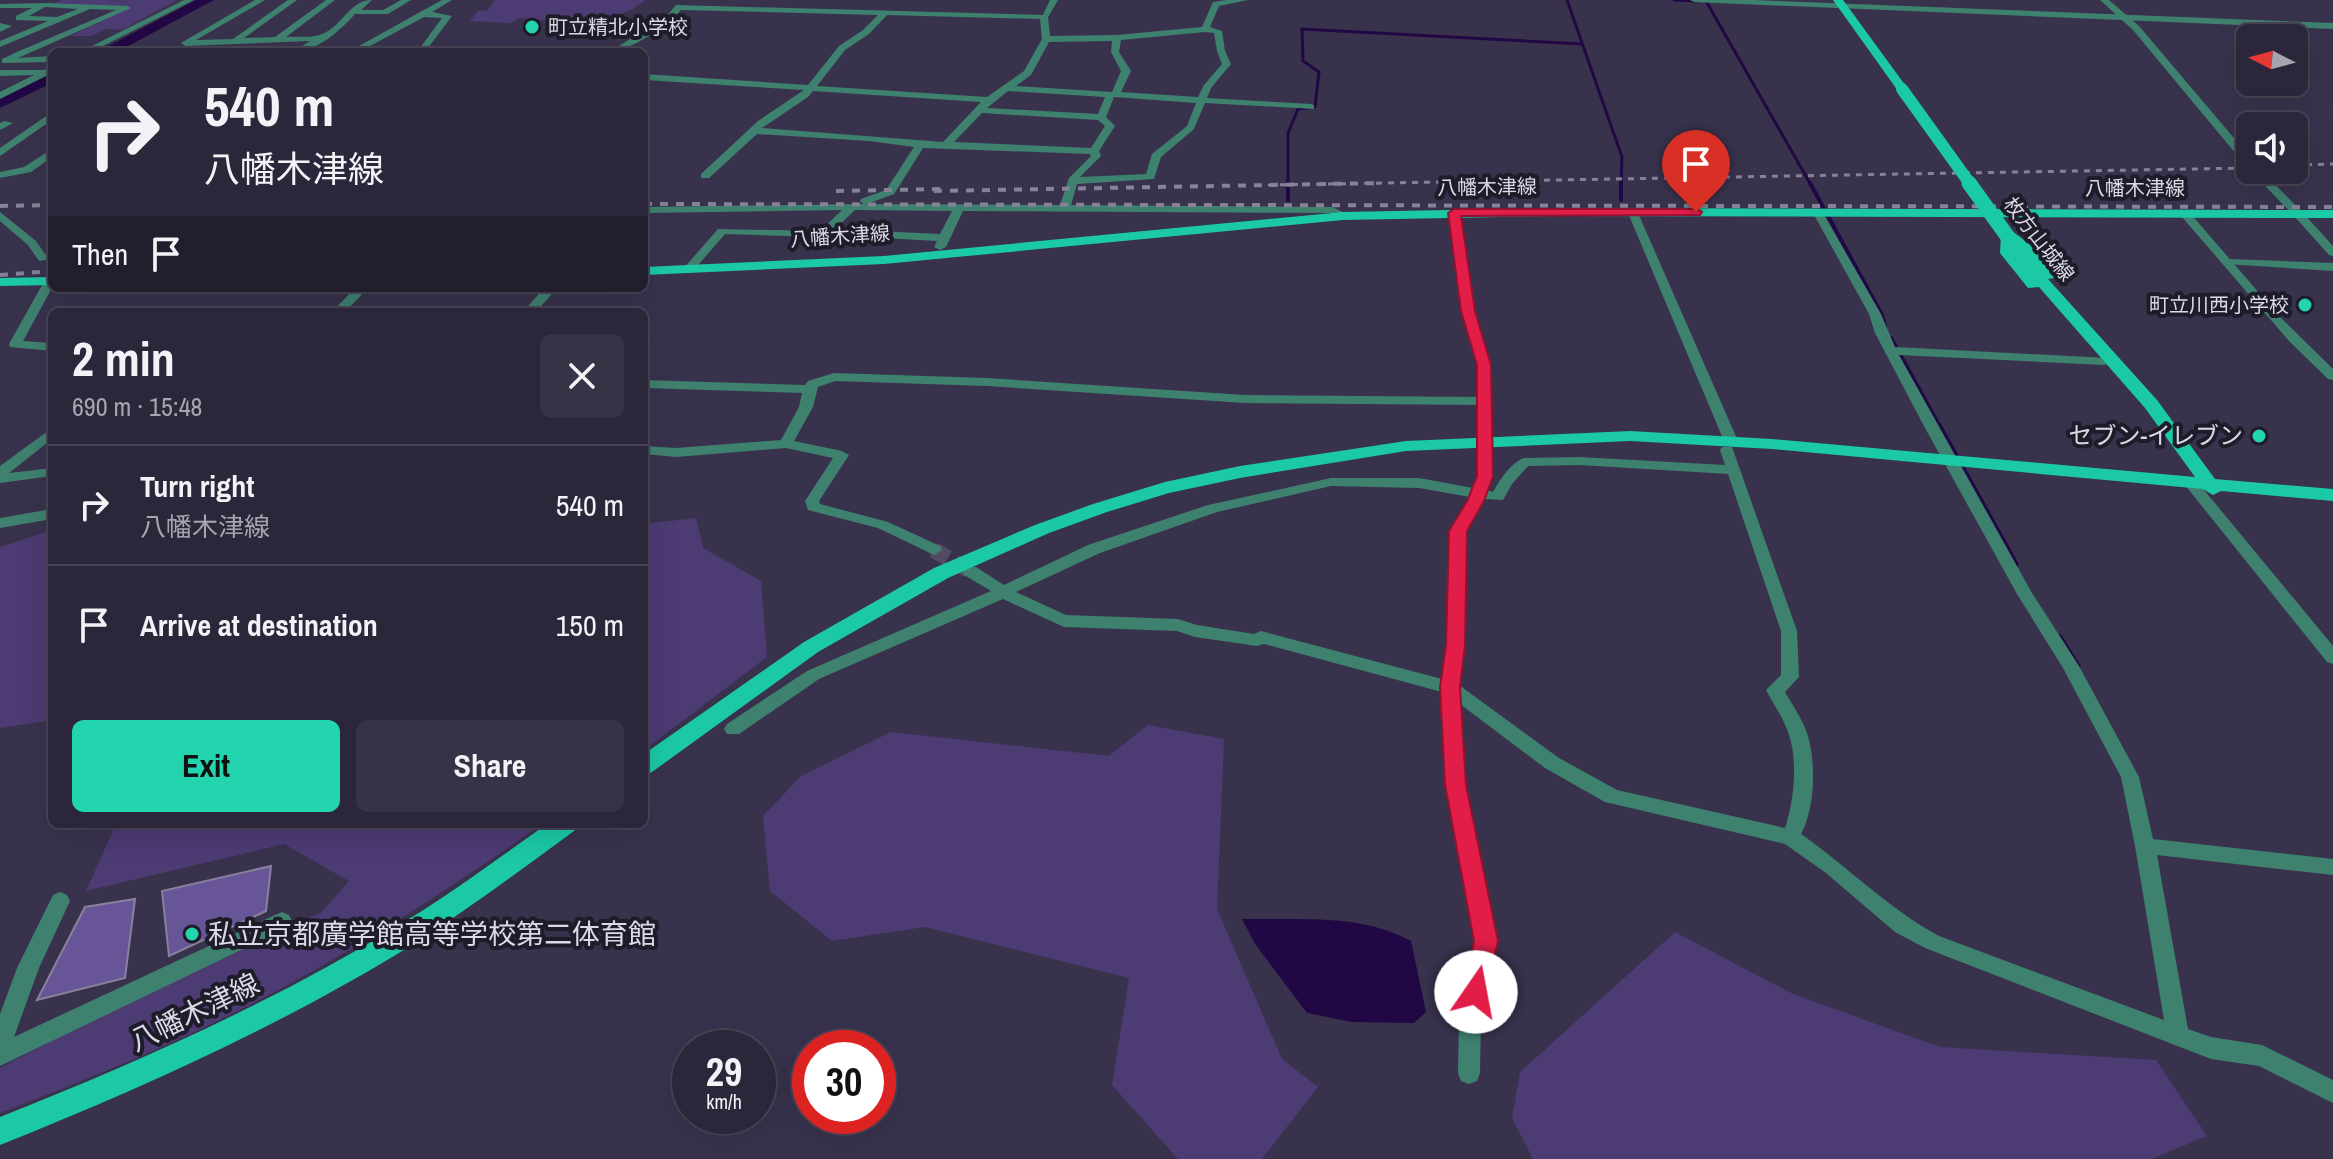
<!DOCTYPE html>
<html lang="en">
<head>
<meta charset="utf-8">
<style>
	:root { --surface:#2b263a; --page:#373245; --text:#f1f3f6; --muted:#a6a5af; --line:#474354; --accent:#23d5af }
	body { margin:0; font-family:"Archivo Narrow","Noto Sans JP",sans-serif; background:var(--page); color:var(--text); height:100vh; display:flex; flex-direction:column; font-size:30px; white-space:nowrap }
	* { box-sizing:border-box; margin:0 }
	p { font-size:26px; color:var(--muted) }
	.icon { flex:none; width:44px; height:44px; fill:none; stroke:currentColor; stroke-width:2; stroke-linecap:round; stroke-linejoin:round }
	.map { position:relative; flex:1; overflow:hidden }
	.side { position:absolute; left:48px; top:308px; width:600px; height:520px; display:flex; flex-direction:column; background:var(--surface); border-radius:12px; box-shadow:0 8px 32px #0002,0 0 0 2px var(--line) }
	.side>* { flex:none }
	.banner { position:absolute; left:48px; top:48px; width:600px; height:244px; border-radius:12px; box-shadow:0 8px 32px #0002,0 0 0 2px var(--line); background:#2b263a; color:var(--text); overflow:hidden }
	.needle { width:52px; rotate:276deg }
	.tools { position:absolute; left:2236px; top:24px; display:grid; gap:16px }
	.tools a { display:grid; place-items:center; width:72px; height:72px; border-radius:12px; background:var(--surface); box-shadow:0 8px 32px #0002,0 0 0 2px var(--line); font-size:40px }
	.speed { position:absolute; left:672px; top:1030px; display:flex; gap:16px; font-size:40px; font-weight:700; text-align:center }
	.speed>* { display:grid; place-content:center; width:104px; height:104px; border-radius:50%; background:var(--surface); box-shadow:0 8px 32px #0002,0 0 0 2px var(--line); line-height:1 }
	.speed small { font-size:20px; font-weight:400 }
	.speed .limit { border:12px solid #d22; background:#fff; color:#111 }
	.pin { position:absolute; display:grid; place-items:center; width:68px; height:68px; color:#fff; margin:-82px -34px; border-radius:50% 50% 50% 0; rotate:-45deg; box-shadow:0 0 8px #0007 }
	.pin .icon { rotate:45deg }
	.me { position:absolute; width:88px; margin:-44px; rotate:12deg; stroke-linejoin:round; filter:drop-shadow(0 0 6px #0008) }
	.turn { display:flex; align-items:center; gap:28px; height:168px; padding:0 24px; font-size:36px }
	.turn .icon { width:104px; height:104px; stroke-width:2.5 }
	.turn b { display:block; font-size:56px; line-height:68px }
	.then { display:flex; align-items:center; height:76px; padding:0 24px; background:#0003; gap:16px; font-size:30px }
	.round { display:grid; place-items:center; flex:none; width:84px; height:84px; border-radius:12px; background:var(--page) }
	.overview { display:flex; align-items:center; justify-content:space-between; height:136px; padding:0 24px }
	h1 { font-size:48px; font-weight:700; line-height:60px }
	.primary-button { display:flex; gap:16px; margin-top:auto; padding:16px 24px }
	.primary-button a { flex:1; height:92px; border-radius:12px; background:var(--accent); color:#111; font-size:32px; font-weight:700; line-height:92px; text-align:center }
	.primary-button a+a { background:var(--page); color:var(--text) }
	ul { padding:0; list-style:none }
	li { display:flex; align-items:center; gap:24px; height:120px; padding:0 24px; border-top:2px solid var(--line) }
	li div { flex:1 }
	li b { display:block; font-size:30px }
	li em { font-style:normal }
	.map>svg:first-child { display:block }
	.green { fill:#4d3b74 }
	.water { fill:#210845 }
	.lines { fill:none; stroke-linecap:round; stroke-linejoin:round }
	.stream-far2 { stroke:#210845; stroke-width:3 }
	.stream-far1 { stroke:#210845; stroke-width:4 }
	.stream { stroke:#210845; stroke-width:5 }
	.river { fill:#210845; fill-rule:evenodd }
	.building { fill:#685597; stroke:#87809f; stroke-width:2 }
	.minor-tunnel { stroke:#514b64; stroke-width:16; stroke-dasharray:16 8; stroke-linecap:butt }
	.minor { fill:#3f816f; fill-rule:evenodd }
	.tertiary { fill:#3f816f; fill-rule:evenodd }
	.primary { fill:#1cc9a5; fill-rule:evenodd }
	.rail-far1 { stroke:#878298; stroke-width:3; stroke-dasharray:6 6; stroke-linecap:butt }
	.rail { stroke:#878298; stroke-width:4; stroke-dasharray:8 8; stroke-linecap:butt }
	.primary-bridge-far1 { stroke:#1cc9a5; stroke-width:12 }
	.primary-bridge { stroke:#1cc9a5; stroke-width:15 }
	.route { fill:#e11d48; stroke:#92132f; stroke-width:2 }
	.poi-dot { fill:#23d5af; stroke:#1f1c29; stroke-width:3 }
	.labels { text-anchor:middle; stroke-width:8; stroke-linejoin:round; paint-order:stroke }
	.far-poi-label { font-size:20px; fill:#dbd8e9; stroke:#1f1c29; text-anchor:start }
	.far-street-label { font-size:20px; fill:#dbd8e9; stroke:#1f1c29 }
	.poi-label { font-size:24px; fill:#dbd8e9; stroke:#1f1c29; text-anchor:end }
	.near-poi-label { font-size:28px; fill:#dbd8e9; stroke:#1f1c29; text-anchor:start }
	.near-street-label { font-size:28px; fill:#dbd8e9; stroke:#1f1c29 }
</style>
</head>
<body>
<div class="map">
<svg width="2333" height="1159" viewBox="0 0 2333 1159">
	<rect width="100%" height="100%" fill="#39324d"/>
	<!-- green -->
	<g class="green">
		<polygon points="61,0 107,0 132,4 112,0 177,0 122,30 106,29 91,36 70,36 129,8 53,4"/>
		<path d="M 495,0 L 645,0 C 608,31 564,22 518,18 L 511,23 L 470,21 L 478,11 L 488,10 Z"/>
		<polygon points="696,518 703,548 761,581 767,657 644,750 644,524"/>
		<polygon points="52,530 52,720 0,728 0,547"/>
		<polygon points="1148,725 1224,739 1217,909 1282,1059 1318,1087 1262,1159 1178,1159 1112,1085 1129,978 925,927 832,941 770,891 763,816 801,776 891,732 1109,756"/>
		<path d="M 116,824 L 542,824 C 442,894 339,961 230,1015 C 155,1052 78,1083 0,1113 L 0,1068 L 197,965 L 322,912 L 349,881 L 284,844 L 86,891 Z"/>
		<polygon points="1675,932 1793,994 1940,1047 2156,1060 2207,1136 2151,1159 1533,1159 1512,1118 1520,1072"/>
	</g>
	<!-- water -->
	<path class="water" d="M 1242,919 C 1298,920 1361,913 1411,941 L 1426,1012 L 1414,1023 L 1351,1022 L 1307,1013 L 1255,944 Z"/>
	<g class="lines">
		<!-- stream-far2 -->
		<g class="stream-far2">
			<polyline points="1567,0 1622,157 1621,185"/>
			<polyline points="1674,0 1697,1"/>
			<polyline points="1706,1 1811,185"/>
			<polyline points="1288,185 1288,133 1298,109 1315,107 1319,72 1303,61 1302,29 1582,44"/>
		</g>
		<!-- stream-far1 -->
		<g class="stream-far1">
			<polyline points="1288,183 1288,200"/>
			<polyline points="1810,183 1882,315 1885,326"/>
			<polyline points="1621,200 1621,183"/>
			<polyline points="1891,338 1940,427"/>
		</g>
		<!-- stream -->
		<g class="stream">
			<polyline points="1939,425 2016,564"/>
			<polyline points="2060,637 2078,666"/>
		</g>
		<!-- river -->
		<g class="river">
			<polygon points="196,0 214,0 117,52 97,52"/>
			<polygon points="52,72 52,83 0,108 0,97"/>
		</g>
	</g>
	<!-- building -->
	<g class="building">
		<polygon points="271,866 266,911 169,956 162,891"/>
		<polygon points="135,899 125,978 37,1000 85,907"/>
	</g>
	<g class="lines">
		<!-- minor-tunnel -->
		<polyline class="minor-tunnel" points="934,550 970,571"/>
		<!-- minor -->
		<g class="minor">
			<polygon points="184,0 194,0 95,50 88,48"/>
			<path d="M 255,0 L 265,0 L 196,40 L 233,39 L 288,0 L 297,0 L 244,38 L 275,37 L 326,0 L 335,0 L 286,37 C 296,36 310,38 319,35 C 342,29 348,0 372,0 L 361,10 L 383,10 L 401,0 L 411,0 L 388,14 L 355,14 C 340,31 316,52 293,52 L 310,41 L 185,46 L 181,43 Z"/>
			<polygon points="442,0 452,0 432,12 452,16 425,52 417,52 442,18 424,17 359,52 348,52"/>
			<path d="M 1227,0 L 1248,0 L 1219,6 L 1210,27 L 1222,31 L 1225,51 L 1231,64 L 1211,88 L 1207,98 L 1311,104 L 1314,105 L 1314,109 L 1205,103 L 1194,129 L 1161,157 L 1154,179 L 1077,184 L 1071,205 L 1332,207 L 1347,214 L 1347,218 L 1339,218 L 1330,213 L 963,211 L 946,247 L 940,250 L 934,247 L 937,241 L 828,235 L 823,237 L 725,234 L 693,271 L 689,273 L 683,269 L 718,229 L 820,231 L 842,210 L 644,213 L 644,207 L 863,204 L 860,201 L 861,199 L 886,190 L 914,147 L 869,141 L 757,134 L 709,178 L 701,178 L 701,174 L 758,121 L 804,90 L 644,80 L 644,74 L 808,85 L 839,46 L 863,30 L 878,15 L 681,10 C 668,25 629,52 609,52 L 666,17 L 676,5 L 1044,15 L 1048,17 L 1050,36 L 1117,35 L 1202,27 L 1213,2 ZM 887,15 L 1040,19 L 1042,39 L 1024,71 L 987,97 L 817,86 L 845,50 L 869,34 ZM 1205,32 L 1214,33 L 1217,51 L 1222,64 L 1204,85 L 1198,97 L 1121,92 L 1131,71 L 1119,52 L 1121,40 ZM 1112,41 L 1111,52 L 1121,71 L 1112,92 L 1016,86 L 1031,75 L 1049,42 ZM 813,91 L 981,102 L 943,142 L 762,128 L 808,97 ZM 1008,91 L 1105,97 L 1098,114 L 987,108 ZM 1114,97 L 1196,103 L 1187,126 L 1152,154 L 1146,174 L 1080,177 L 1101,156 L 1099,151 L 1115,126 L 1106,117 ZM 982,113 L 1098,120 L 1105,126 L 1091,148 L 954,142 ZM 923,148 L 1090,154 L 1091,156 L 1069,178 L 1060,205 L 867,204 L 894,194 ZM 855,210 L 952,211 L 940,234 L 835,229 Z"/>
			<polygon points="1690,0 1754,0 2333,23 2333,29 1694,2"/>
			<path d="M 45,3 L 127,6 L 131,8 L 18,58 L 52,56 L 52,62 L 2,63 L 2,59 L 17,52 L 116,10 L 90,9 L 0,47 L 0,41 L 48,21 L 16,20 L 16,16 L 32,8 L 0,8 L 0,4 ZM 45,7 L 78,9 L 57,17 L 29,16 Z"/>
			<polygon points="0,23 12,26 0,32"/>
			<polygon points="52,66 52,73 0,99 0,92 34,75 0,76 0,70 44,70"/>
			<polygon points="52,112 52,120 0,156 0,148"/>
			<polygon points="5,121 13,123 0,130 0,123"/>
			<polygon points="52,149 52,157 31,172 0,178 0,172 24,167"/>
			<path d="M 1454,210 L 1459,213 L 1474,311 L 1491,365 L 1492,476 L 1487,490 L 1493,492 C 1500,479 1511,463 1524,458 L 1580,457 L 1725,465 L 1720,450 L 1722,447 L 1732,447 L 1797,631 L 1799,677 L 1785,692 C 1793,706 1803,720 1808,736 C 1816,764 1815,809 1801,834 C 1848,867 1889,909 1939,936 L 2164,1020 L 2135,846 L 2121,777 L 2063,668 L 2017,594 L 1925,428 L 1875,333 L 1869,314 L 1813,213 L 1818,210 L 1823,213 L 1881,314 L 1895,347 L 2108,358 L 2108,364 L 2103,365 L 1899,355 L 2032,593 L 2079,666 L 2139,777 L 2153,839 L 2333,859 L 2333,875 L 2157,855 L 2188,1029 L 2211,1037 L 2262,1045 L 2333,1080 L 2333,1103 L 2259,1066 L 2211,1059 L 1925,948 L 1895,932 L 1826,873 L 1785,844 L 1605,802 L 1545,768 L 1460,704 L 1465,785 L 1496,941 L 1481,1017 L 1480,1073 L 1477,1081 L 1469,1084 L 1461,1081 L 1458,1073 L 1459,1017 L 1476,941 L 1447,785 L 1442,692 L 1264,644 L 1257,646 L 1195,637 L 1177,631 L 1064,627 L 1003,599 L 819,679 L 739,734 L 727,734 L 724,729 L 727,724 L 807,671 L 991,591 L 964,575 L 962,571 L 964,567 L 976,567 L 1004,585 L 1088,545 L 1208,505 L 1331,478 L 1419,478 L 1473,488 L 1478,476 L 1478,405 L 1245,403 L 987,386 L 835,381 L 818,387 L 813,407 L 794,441 L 842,451 L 849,455 L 819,501 L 820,504 L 888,522 L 940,546 L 942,550 L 934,555 L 878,528 L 808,510 L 805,501 L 833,458 L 786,448 L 676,457 L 644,454 L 644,446 L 676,448 L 781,440 L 799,407 L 802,393 L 644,388 L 644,380 L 805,385 L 808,381 L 834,373 L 987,378 L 1245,395 L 1478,397 L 1477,365 L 1462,311 L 1449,213 ZM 1580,465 L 1728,474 L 1781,631 L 1781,675 L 1766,690 C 1774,705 1784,719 1789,735 C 1798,762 1794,801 1785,828 L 1617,790 L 1559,758 L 1459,685 L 1464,645 L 1466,531 L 1484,499 L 1503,500 L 1512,484 L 1528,466 ZM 1331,486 L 1419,488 L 1470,497 L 1450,531 L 1448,645 L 1442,679 L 1261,631 L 1254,634 L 1197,625 L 1178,619 L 1066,615 L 1016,592 L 1100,553 L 1217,512 Z"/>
			<polygon points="1633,210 1638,213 1738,441 1736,444 1726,444 1724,441 1628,213"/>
			<polygon points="0,212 36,241 45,254 52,252 52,259 39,261 28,245 0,221"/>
			<polygon points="2299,212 2303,213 2333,246 2333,256 2329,255 2295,217 2293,215"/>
			<polygon points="2230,259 2333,263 2333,271 2226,264 2226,260"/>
			<polygon points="46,278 52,278 52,288 23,341 52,343 52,351 10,347 9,344"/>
			<polygon points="355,288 368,288 345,312 332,312"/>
			<polygon points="544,288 557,288 536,312 523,312"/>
			<polygon points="52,428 52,439 9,473 52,468 52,476 0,483 0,466"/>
			<polygon points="2190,478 2195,479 2333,646 2333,664 2327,662 2185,485 2183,482 2185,479"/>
			<polygon points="52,509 52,519 0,528 0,518"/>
			<polygon points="60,892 67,895 70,901 39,968 14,1037 275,915 282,912 289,915 292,921 289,927 0,1066 0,1014 17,968 53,895"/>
		</g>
		<!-- tertiary -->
		<g class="tertiary">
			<polygon points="1050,0 1058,0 1047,19 1041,19"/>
			<polygon points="2100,0 2109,0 2139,26 2250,157 2250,167 2246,166 2133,30"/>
			<polygon points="2250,170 2261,170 2303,213 2303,217 2295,217"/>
			<polygon points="2182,213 2190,213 2279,316 2333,369 2333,380 2328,379 2289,341 2182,217"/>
		</g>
		<!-- primary -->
		<g class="primary">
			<polygon points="1833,0 1843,0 1908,89 1906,91 1898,91"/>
			<polygon points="1553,208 2333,210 2333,218 1553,216 1343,220 884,264 644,275 644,267 884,256 1343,212"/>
			<path d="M 2005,226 L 2035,248 L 2055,272 L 2055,278 L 2048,279 L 2157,400 L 2215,479 L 2333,489 L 2333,501 L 2221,491 L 2213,495 L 2203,489 L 1772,449 L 1630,441 L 1406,451 L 1240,478 L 1169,493 L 1107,512 L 1049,533 L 948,578 L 818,652 L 652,772 L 644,775 L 644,754 L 804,642 L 934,568 L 1035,525 L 1093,504 L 1165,482 L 1240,466 L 1406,441 L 1630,431 L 1772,439 L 2195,477 L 2145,408 L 2039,287 L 2028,288 L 2000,253 L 2001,234 L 1998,230 ZM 2013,244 L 2034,265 L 2026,266 L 2012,250 Z"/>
			<polygon points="52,277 52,285 0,286 0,278"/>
			<path d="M 547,824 L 577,824 L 574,831 C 515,874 457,918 394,956 C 269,1031 135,1091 0,1145 L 0,1117 C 136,1063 271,1003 396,927 C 448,896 497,859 547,824 Z"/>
		</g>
		<!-- rail-far1 -->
		<g class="rail-far1">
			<polyline points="2294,165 2333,164"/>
			<polyline points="1268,185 2250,168"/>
		</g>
		<!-- rail -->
		<g class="rail">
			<polyline points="836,191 944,189"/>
			<polyline points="934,191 1382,183"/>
			<polyline points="644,204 2333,207"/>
			<polyline points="0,206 52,205"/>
			<polyline points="0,275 52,271"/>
		</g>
		<!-- primary-bridge-far1 -->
		<polyline class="primary-bridge-far1" points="1902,89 1971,185"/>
		<!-- primary-bridge -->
		<polyline class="primary-bridge" points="1969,183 2031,269"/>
	</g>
	<!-- route -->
	<polygon class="route" points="1696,209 1702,212 1700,215 1461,216 1475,311 1491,365 1493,476 1484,501 1467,531 1465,645 1460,687 1466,785 1498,941 1484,999 1476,1003 1467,999 1463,992 1474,941 1445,785 1440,687 1446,645 1449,531 1467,501 1477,476 1477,365 1461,311 1448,213 1454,209"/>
	<!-- markers -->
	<g class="poi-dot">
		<circle cx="532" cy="27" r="8"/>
		<circle cx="2305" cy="305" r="8"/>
		<circle cx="2259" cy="436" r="8"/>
		<circle cx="192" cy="934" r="8"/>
	</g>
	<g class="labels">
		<!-- far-poi labels -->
		<g class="far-poi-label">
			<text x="548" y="34">町立精北小学校</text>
			<text x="2289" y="312" text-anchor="end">町立川西小学校</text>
		</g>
		<!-- far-street labels -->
		<g class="far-street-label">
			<text transform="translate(1487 187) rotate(-1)" y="7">八幡木津線</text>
			<text x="2135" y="195">八幡木津線</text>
			<text transform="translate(840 236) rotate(-4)" y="7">八幡木津線</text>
			<text transform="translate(2039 239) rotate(52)" y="7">枚方山城線</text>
		</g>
		<!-- poi labels -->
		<g class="poi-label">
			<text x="2243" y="444">セブン-イレブン</text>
		</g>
		<!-- near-poi labels -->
		<g class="near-poi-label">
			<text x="208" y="944">私立京都廣学館高等学校第二体育館</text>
		</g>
		<!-- near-street labels -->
		<g class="near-street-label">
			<text transform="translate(194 1012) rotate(-26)" y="10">八幡木津線</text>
		</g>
	</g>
</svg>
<div class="tools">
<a><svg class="needle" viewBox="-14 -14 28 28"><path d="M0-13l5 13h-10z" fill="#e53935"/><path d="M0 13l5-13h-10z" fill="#a6a5af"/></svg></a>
<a><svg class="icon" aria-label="sound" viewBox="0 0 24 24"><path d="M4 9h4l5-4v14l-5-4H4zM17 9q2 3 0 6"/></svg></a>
</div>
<div class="speed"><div>29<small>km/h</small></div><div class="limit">30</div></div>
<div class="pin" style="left:1696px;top:212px;background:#d93025"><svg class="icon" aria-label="arrive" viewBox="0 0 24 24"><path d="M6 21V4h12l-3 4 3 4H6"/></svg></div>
<svg class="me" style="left:1476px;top:992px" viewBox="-20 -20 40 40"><circle r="19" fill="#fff"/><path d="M0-13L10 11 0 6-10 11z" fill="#e11d48"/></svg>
<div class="banner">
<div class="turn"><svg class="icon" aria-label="right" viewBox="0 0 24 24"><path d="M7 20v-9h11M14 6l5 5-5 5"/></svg><div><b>540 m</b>八幡木津線</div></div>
<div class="then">Then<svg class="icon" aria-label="arrive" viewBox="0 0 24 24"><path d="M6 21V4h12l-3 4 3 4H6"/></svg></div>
</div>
<section class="side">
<div class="overview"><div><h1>2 min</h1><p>690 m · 15:48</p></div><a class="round"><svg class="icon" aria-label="close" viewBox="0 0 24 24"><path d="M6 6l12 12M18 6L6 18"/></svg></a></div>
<ul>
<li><svg class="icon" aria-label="right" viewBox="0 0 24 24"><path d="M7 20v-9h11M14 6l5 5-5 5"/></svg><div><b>Turn right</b><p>八幡木津線</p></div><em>540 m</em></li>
<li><svg class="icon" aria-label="arrive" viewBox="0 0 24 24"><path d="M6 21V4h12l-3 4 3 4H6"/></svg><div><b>Arrive at destination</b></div><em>150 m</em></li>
</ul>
<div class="primary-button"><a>Exit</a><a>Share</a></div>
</section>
</div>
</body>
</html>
